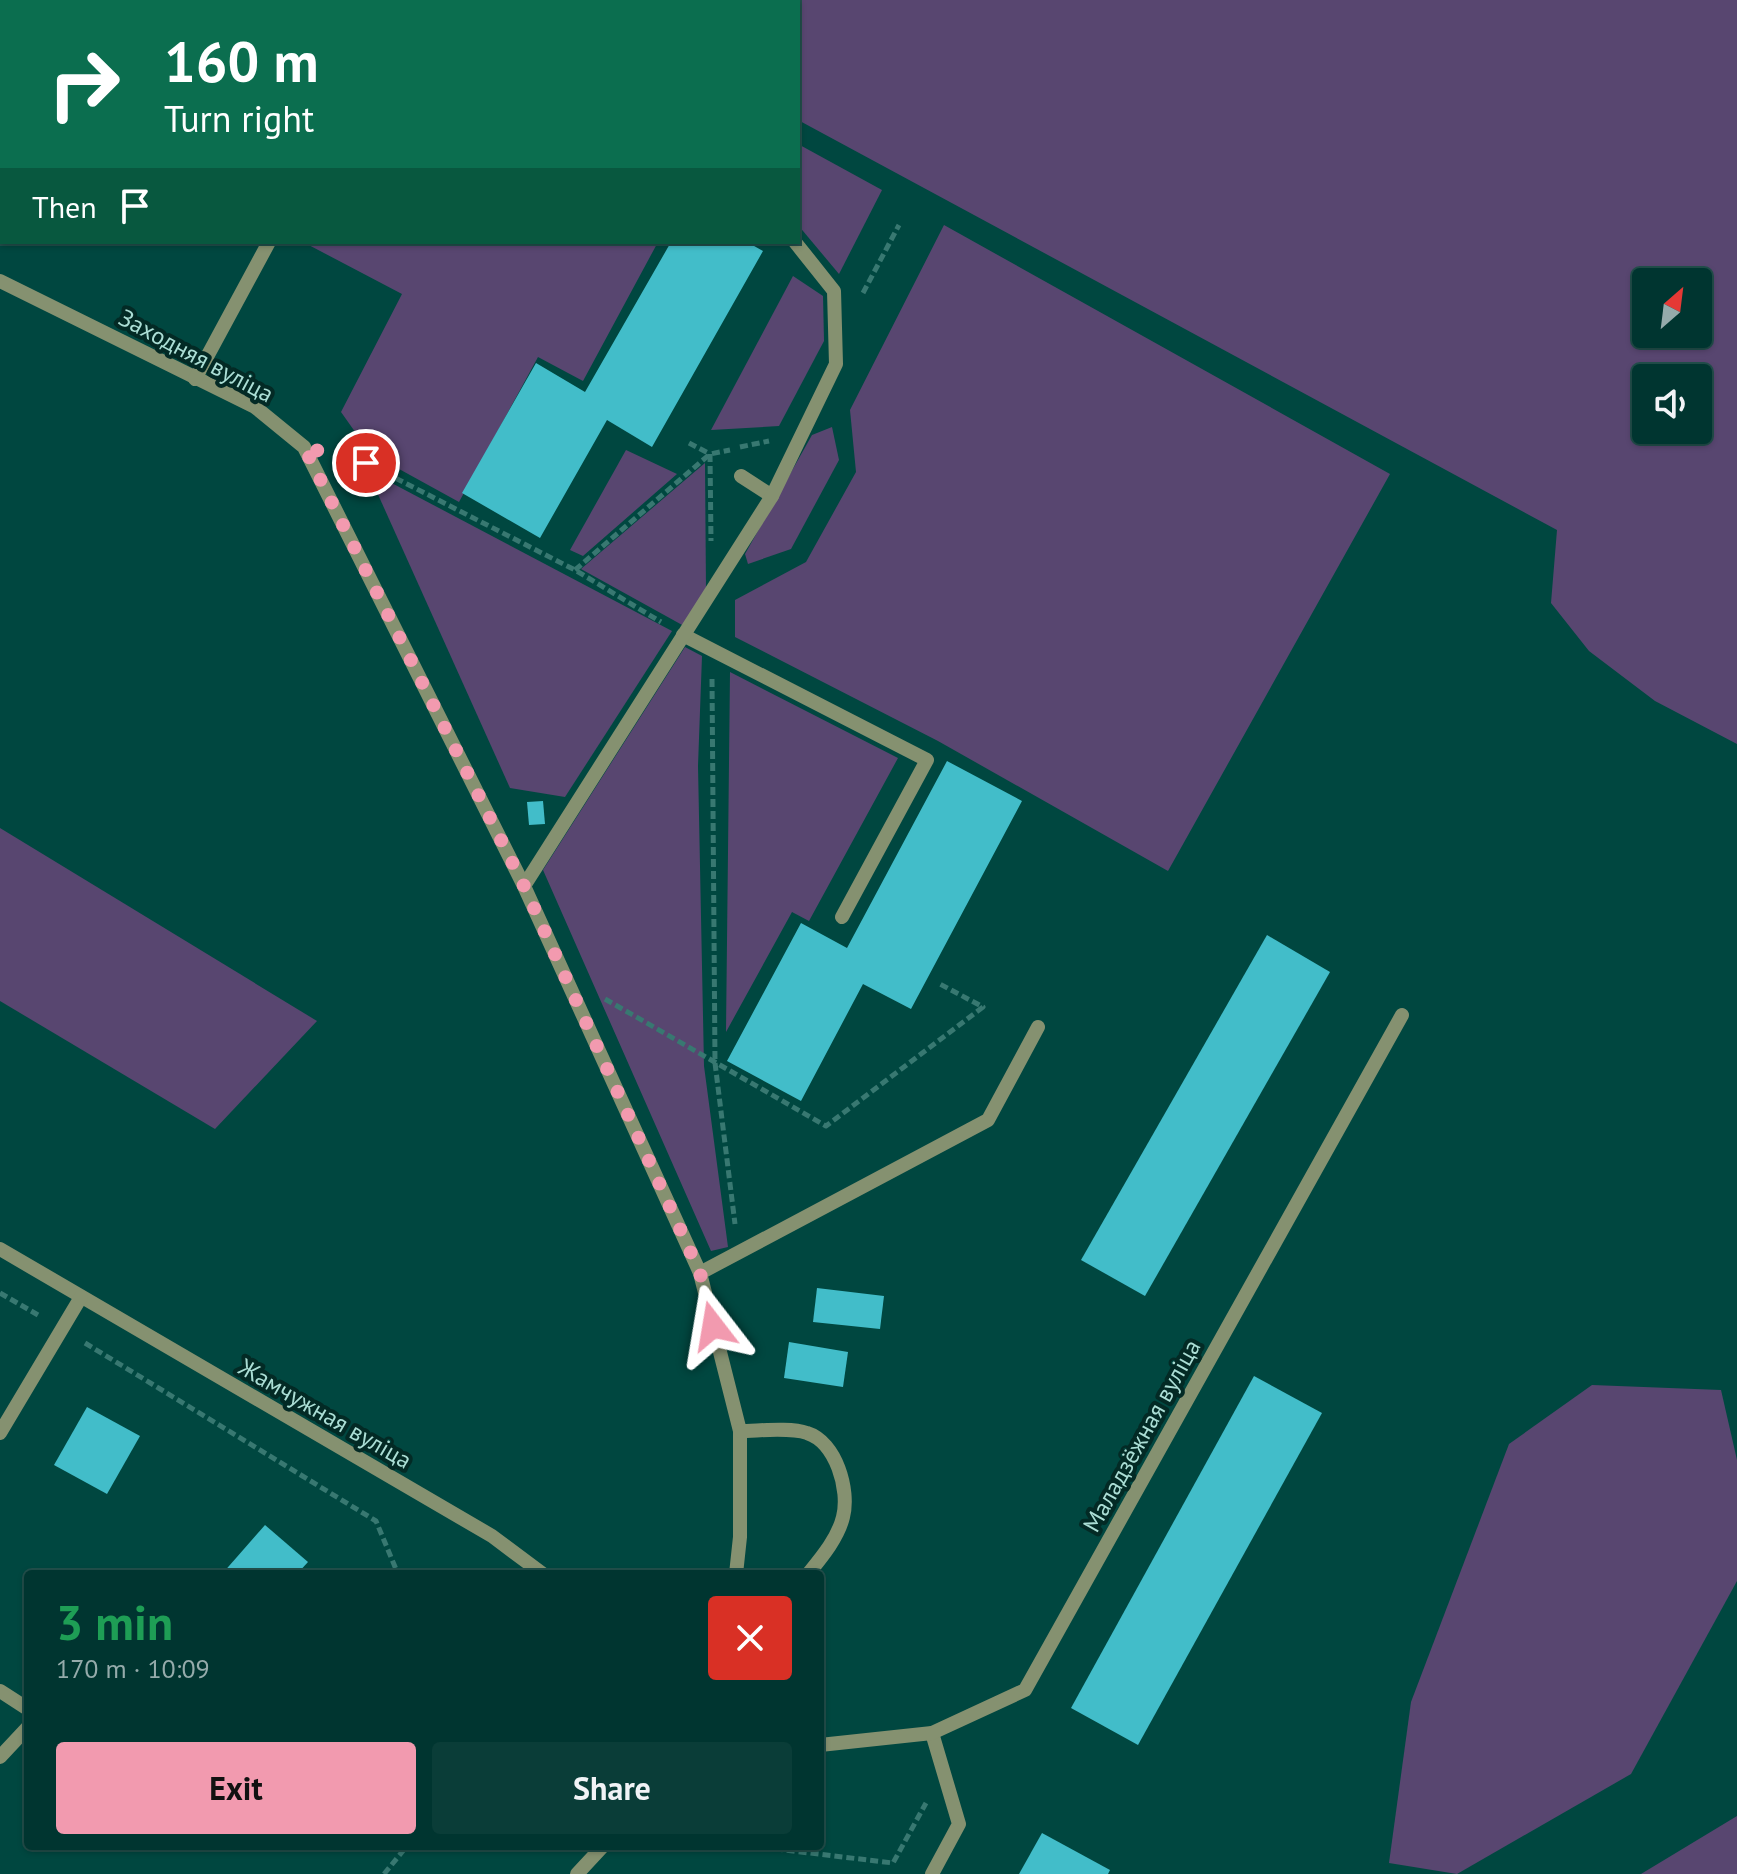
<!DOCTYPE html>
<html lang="en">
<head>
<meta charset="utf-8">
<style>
	:root { --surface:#003530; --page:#0a3d38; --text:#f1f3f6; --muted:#95abab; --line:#22504c; --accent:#f29aaf }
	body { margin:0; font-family:"PT Sans",sans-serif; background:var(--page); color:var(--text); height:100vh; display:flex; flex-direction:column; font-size:30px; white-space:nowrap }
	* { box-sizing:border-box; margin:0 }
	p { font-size:26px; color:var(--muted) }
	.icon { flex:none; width:44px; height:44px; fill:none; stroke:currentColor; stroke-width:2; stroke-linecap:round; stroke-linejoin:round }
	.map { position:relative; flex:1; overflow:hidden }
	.side { position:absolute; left:24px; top:1570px; width:800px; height:280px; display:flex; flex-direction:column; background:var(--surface); border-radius:8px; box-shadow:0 2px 6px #0004,0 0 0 2px var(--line) }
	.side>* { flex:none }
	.banner { position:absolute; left:0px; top:0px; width:800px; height:244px; box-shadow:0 2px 6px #0004,0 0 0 2px var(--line); background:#0b6e4f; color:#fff; overflow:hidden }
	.needle { width:52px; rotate:28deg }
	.fabs { position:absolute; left:1632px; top:268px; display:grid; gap:16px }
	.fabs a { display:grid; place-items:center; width:80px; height:80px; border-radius:8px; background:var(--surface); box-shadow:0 2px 6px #0004,0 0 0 2px var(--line); font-size:40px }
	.pin { position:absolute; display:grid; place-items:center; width:68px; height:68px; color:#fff; margin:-34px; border:4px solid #fff; border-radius:50%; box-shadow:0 2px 8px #0007 }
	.me { position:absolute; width:88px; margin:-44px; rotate:346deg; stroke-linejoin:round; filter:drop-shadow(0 0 6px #0008) }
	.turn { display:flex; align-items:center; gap:28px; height:168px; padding:0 32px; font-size:36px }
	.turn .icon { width:104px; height:104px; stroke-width:2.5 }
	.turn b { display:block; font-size:56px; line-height:68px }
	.then { display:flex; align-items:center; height:76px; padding:0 32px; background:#0003; gap:16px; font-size:30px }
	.round { display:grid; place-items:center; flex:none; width:84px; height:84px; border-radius:8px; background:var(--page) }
	.summary { display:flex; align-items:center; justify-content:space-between; height:136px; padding:0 32px }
	h1 { font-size:48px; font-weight:600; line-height:60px; color:#1e9e55 }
	.cta { display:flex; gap:16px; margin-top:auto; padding:16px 32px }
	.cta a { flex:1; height:92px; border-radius:8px; background:var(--accent); color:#111; font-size:32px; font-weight:600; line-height:92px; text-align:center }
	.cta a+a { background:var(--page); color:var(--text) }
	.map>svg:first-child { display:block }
	.green { fill:#584670; fill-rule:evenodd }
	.building { fill:#42bdc9 }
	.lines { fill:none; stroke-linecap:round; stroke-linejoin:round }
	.path { stroke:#387871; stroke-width:5; stroke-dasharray:8 4; stroke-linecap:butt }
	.minor { stroke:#859170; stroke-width:14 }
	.route { stroke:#f29aaf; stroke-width:14; stroke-dasharray:0 25.2 }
	.labels { text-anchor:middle; stroke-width:8; stroke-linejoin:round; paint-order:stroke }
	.street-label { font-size:24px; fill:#abded5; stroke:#032a25 }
</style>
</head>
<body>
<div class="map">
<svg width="1737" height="1874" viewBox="0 0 1737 1874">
	<rect width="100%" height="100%" fill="#004740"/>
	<!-- green -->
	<g class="green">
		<path d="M 576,0 L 1737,0 L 1737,744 L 1655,701 L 1589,651 L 1551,603 L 1557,530 L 798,120 L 798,2 ZM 1646,282 L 1698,282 L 1698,334 L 1646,334 ZM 1646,378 L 1698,378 L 1698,430 L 1646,430 Z"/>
		<polygon points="798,144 882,190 839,274 798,225"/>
		<polygon points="944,225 1390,474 1168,871 938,741 735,637 735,600 806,562 856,472 850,410"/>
		<polygon points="303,242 658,242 583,381 538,357 459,502 370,453 341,412 402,294"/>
		<polygon points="793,276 823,296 824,341 779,426 711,430"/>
		<polygon points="832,427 839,460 791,549 748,564 745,554 812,435"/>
		<polygon points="626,450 677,474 583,556 570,550"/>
		<polygon points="705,463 706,591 684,626 581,569"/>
		<polygon points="367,470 672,631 565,797 510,788"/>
		<polygon points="685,647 702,656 698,766 704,1066 728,1247 711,1251 543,870"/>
		<polygon points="730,672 898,758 809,921 792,912 726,1032"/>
		<polygon points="0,828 317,1021 215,1129 0,1001"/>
		<polygon points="1592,1385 1721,1390 1737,1460 1737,1581 1631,1774 1457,1874 1389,1863 1411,1702 1509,1444"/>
		<polygon points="1737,1816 1737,1874 1641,1874"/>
	</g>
	<!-- building -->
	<g class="building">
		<polygon points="671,242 747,242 763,251 652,447 607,420 540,538 462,493 536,363 585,392"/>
		<polygon points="947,761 1022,801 911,1009 863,984 801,1101 727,1061 801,923 847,948"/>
		<polygon points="543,801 545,824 529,825 527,802"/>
		<polygon points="1267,935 1330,972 1145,1296 1081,1260"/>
		<polygon points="817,1288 884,1296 880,1329 813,1322"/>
		<polygon points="789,1342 848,1352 843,1387 784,1378"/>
		<polygon points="1254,1376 1322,1413 1138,1745 1071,1708"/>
		<polygon points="87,1407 140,1436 107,1494 54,1465"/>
		<polygon points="265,1525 308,1562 297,1574 222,1574"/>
		<polygon points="1042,1833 1110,1870 1108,1874 1019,1874"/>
	</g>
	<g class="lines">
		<!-- path -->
		<g class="path">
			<polyline points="863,293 899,225"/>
			<polyline points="689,443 710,454"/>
			<polyline points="740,447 769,441"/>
			<polyline points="710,454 711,541"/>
			<polyline points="340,457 366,463 575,570 661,622"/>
			<polyline points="575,570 710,454 730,450"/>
			<polyline points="712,679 715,1063 735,1224"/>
			<polyline points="605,999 826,1126 983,1007 938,983"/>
			<polyline points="0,1293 38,1315"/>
			<polyline points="85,1343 376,1521 398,1574"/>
			<polyline points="751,1846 893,1863 926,1803"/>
			<polyline points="384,1874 407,1846"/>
		</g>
		<!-- minor -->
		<g class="minor">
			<polyline points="0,281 255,407 304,447 524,886 700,1273 740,1431 740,1537 736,1574"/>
			<polyline points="195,379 269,242"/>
			<polyline points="741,476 772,496"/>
			<polyline points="683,635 927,760 842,917"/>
			<polyline points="524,886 772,496 836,364 834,291 795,242"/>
			<polyline points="0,1249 492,1536 543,1574"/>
			<polyline points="700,1273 988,1120 1038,1027"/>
			<path d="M 740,1431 C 758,1431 790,1427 807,1433 C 836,1442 850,1490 843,1517 C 838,1538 821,1558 808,1574"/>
			<polyline points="0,1433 81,1297"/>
			<polyline points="0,1691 28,1709"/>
			<polyline points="932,1733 959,1824 932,1874"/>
			<polyline points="820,1745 932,1733 1025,1690 1402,1015"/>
			<polyline points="0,1757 28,1727"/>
			<polyline points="577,1874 603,1846"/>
		</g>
	</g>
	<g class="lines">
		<!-- route -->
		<polyline class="route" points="366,463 304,447 524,886 700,1273 713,1326"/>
	</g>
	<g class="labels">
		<!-- street labels -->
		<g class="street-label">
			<text transform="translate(196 356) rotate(28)" y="8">Заходняя вуліца</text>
			<text transform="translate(325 1414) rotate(30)" y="8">Жамчужная вуліца</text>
			<text transform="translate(1142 1436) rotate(-61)" y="8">Маладзёжная вуліца</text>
		</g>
	</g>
</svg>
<div class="fabs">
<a><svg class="needle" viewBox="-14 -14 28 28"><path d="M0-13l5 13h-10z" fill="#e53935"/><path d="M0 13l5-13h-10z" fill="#95abab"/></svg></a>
<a><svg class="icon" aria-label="sound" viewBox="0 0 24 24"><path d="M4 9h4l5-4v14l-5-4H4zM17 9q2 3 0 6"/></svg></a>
</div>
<div class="pin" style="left:366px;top:463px;background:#d93025"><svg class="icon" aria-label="arrive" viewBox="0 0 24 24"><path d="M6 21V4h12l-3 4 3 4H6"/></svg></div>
<svg class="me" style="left:713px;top:1326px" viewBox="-20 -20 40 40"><path d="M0-17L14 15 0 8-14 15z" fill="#f29aaf" stroke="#fff" stroke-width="4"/></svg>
<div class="banner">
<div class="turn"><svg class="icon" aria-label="right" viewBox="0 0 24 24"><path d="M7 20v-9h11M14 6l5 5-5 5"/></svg><div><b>160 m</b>Turn right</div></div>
<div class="then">Then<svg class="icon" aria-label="arrive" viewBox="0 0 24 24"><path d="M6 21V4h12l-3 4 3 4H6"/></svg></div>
</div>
<section class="side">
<div class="summary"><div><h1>3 min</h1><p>170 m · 10:09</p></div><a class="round" style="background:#d93025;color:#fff"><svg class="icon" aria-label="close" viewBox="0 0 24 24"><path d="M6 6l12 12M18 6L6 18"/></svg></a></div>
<div class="cta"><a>Exit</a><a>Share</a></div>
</section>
</div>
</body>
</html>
